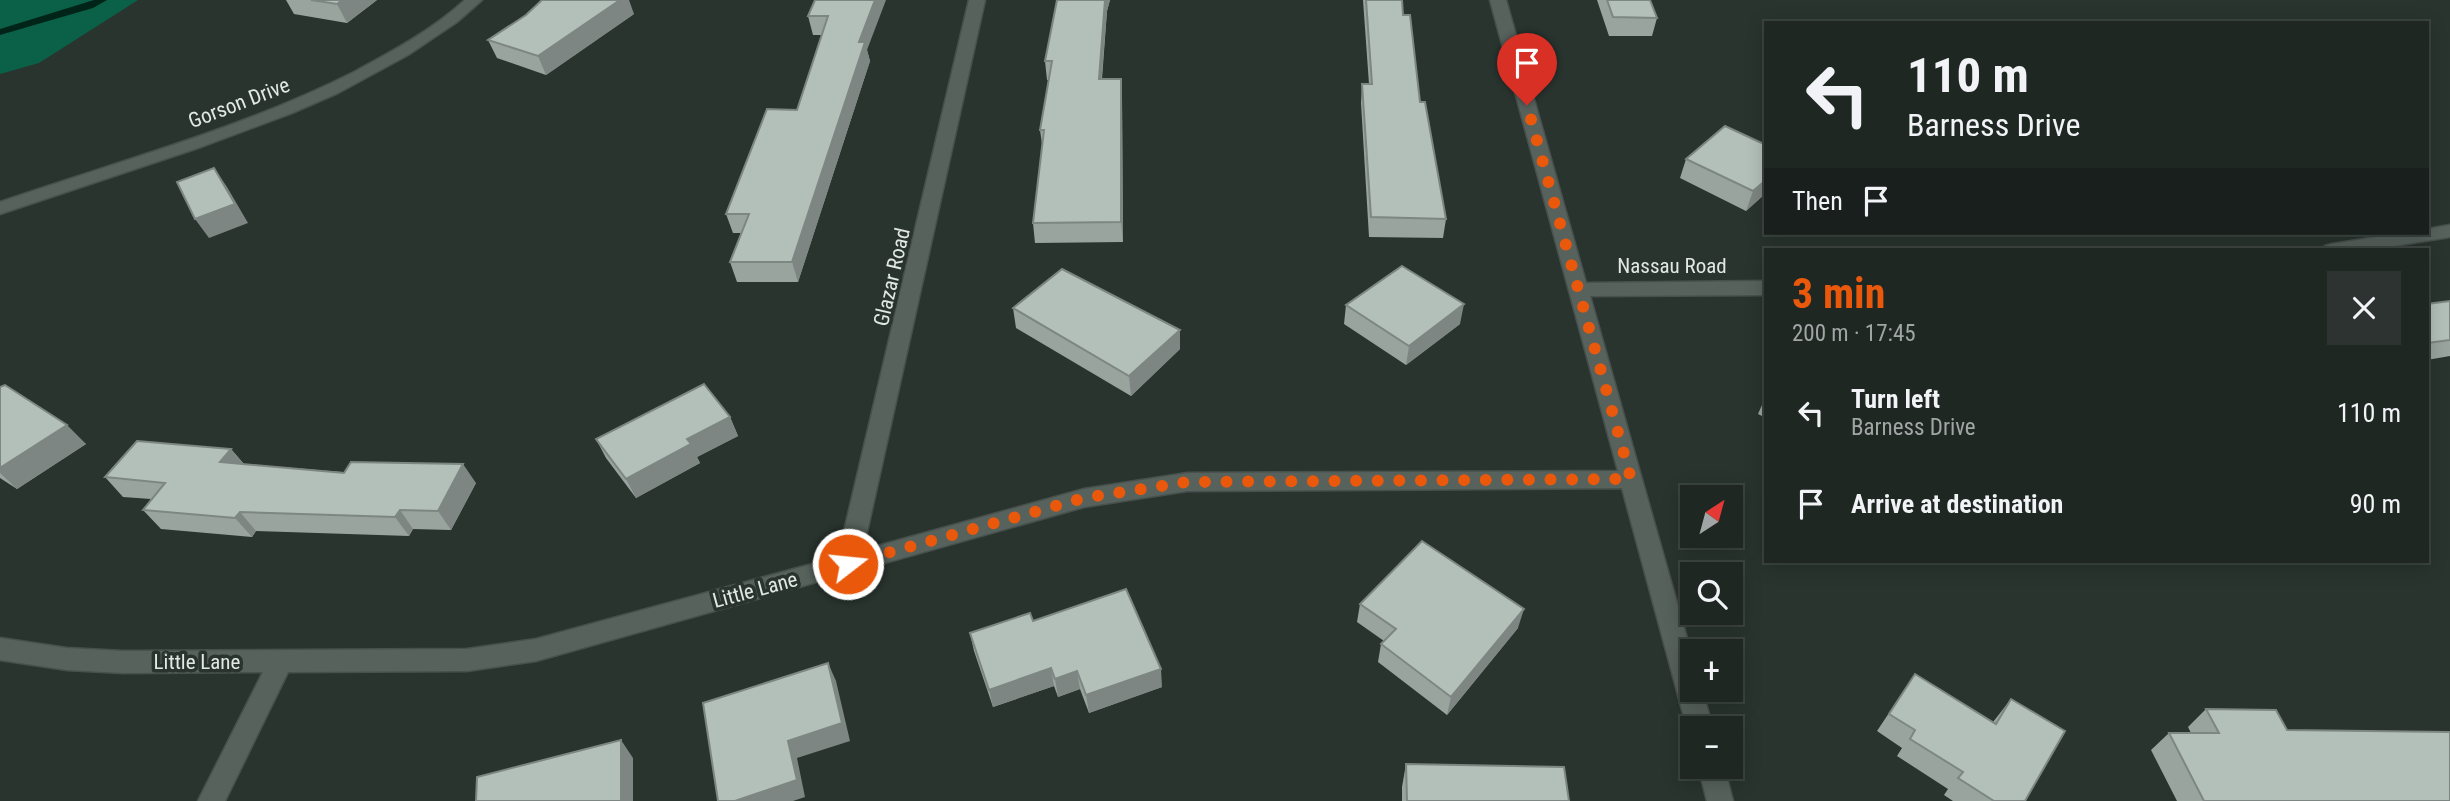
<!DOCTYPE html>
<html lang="en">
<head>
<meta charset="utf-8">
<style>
	:root { --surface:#1f2723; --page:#2c3330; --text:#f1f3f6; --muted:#a1a5a6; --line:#3c4441; --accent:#ea580c }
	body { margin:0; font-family:"Roboto Condensed",sans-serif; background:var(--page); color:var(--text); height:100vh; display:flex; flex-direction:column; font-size:26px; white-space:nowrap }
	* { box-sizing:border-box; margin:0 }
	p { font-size:23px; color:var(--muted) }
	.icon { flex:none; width:38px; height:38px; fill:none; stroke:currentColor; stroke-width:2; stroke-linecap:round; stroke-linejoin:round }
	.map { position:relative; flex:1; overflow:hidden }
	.side { position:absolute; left:1764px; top:248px; width:665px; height:315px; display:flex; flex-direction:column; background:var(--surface); border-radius:0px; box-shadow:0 4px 18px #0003,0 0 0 2px var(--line) }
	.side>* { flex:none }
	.top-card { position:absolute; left:1764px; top:21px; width:665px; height:214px; border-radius:0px; box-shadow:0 4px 18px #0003,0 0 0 2px var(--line); background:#1f2723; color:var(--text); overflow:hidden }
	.needle { width:46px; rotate:36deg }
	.controls { position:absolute; left:1680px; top:485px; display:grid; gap:14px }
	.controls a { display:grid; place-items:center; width:63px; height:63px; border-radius:0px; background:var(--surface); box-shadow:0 4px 18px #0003,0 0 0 2px var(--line); font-size:35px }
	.pin { position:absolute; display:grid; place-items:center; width:60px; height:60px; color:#fff; margin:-72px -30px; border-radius:50% 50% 50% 0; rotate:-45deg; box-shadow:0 0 7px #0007 }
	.pin .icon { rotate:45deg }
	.me { position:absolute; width:77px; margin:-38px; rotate:74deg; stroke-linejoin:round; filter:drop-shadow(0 0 5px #0008) }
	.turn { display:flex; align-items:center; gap:24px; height:147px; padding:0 28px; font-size:32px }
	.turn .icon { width:91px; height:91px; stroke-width:2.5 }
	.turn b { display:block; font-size:49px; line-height:60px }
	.then { display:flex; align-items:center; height:66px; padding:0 28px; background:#0003; gap:14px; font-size:26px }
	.round { display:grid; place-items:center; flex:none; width:74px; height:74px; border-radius:0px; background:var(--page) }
	.overview { display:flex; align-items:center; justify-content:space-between; height:119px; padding:0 28px }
	h1 { font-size:42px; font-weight:700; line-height:52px; color:var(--accent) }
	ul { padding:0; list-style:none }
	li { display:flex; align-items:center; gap:21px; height:91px; padding:0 28px }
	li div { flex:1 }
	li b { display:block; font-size:26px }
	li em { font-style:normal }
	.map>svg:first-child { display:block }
	.green { fill:#0a6147 }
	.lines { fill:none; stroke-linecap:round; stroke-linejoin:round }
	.stream { fill:#002518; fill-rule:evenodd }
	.minor-casing { stroke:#48504d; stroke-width:3 }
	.minor { fill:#57625d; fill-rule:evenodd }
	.wall { fill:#9aa49f }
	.shaded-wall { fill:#7d8682 }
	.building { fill:#b3bfb9; stroke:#7d8682; stroke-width:2 }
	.route { stroke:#ea580c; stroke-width:12; stroke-dasharray:0 21.6 }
	.labels { text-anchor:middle; stroke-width:7; stroke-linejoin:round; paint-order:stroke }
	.street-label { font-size:21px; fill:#e1e8e5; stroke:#29342f }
</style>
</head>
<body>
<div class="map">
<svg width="2450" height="801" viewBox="0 0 2450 801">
	<rect width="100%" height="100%" fill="#29342f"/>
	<!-- green -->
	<polygon class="green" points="0,0 138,0 39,63 0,74"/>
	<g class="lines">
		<!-- stream -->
		<polygon class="stream" points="94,0 107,0 93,8 0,35 0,29"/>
		<defs>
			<g id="minor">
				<path d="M 465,0 L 482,0 L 457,22 L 408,55 L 338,93 L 292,113 L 198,148 L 0,214 L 0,202 C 119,161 241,129 354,72 C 393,51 432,30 465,0 Z"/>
				<polygon points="969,0 985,0 863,550 1084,489 1187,473 1618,471 1490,0 1506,0 1586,283 1766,281 1766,295 1590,296 1692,656 1692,690 1702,690 1713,728 1692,728 1692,737 1687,728 1622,488 1187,491 1084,507 536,661 467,671 288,672 225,801 198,801 263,672 123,673 67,670 0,660 0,638 67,648 123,651 467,649 536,639 838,557"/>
				<polygon points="2450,225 2450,237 2368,250 2323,250 2325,246 2332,244 2402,233 2427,233 2427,229"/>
				<polygon points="1698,766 1724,766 1733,801 1707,801"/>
			</g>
		</defs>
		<!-- minor casing -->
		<use href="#minor" class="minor-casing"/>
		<!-- minor -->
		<use href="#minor" class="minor"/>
	</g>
	<!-- wall -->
	<g class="wall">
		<polygon points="286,0 377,0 347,23 294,14"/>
		<polygon points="815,0 867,50 870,61 798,282 737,282 730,262 741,233 733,233 726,214 797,110 822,35 813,35 808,16"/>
		<polygon points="1057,0 1110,0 1107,11 1102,79 1121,79 1122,98 1123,242 1035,243 1033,223 1042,144 1040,130 1049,80 1047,80 1045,61"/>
		<polygon points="1363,0 1402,0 1403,15 1420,102 1446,219 1443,238 1369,237 1361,103 1362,84 1369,84"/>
		<polygon points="1597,0 1650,0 1657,18 1652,36 1609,36"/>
		<polygon points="634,14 546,75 497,58 488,40"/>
		<polygon points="1766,145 1766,193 1746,211 1680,178 1686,159"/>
		<polygon points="2450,301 2450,356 2427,360 2427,304"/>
		<polygon points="1346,305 1460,324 1406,365 1344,324"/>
		<polygon points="1013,308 1180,349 1131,396 1016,328"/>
		<polygon points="0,387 86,444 17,489 0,478"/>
		<polygon points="1766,396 1766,418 1758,414"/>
		<polygon points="730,417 738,436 697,457 700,463 636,498 606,458 596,439"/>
		<polygon points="231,449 244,464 476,483 451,530 413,529 409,536 256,531 252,537 161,529 143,510 151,499 123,497 105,477"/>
		<polygon points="1360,604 1518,628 1447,715 1378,662 1381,644 1384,641 1357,622"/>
		<polygon points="1033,621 1162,687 1089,713 1080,689 1058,697 1054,686 993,707 974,651 970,633"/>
		<polygon points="1915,674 1993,722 2011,699 2025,801 1953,801 1944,795 1948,789 1897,756 1902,748 1877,731"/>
		<polygon points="2206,709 2287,730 2450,801 2177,801 2151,750 2169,733 2191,733 2188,727"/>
		<polygon points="1406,764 1569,801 1402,801 1402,787"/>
	</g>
	<!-- shaded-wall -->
	<g class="shaded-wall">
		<polygon points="342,0 377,0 347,23 337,4"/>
		<polygon points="620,0 629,0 634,14 546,75 538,56"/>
		<polygon points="875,0 886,0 867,50 870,61 798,282 792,262 859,42"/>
		<polygon points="1105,0 1110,0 1107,11 1100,98 1099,79"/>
		<polygon points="1121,79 1122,98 1123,242 1121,222"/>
		<polygon points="214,168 227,187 248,223 209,238 195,219"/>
		<polygon points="1766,180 1766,193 1746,211 1753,191"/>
		<polygon points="1464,304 1460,324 1406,365 1409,346"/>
		<polygon points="1180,330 1180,349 1131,396 1129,376"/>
		<polygon points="730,417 738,436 697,457 700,463 636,498 626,479 687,439"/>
		<polygon points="67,425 86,444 17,489 0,473 0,468"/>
		<polygon points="231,449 247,468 220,462"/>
		<polygon points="463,464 476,483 451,530 438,511"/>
		<polygon points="400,510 413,529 409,536 395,517"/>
		<polygon points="240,512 256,531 252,537 235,518"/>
		<polygon points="1524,609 1518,628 1447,715 1451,697"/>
		<polygon points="828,663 836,681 850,741 797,758 805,797 793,801 735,801 788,741"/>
		<polygon points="1051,668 1054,686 993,707 989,690"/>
		<polygon points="1161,669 1162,687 1089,713 1086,695"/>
		<polygon points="1077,671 1080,689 1058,697 1055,679"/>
		<polygon points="621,740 633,758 633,801 621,801"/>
	</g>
	<!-- building -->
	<g class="building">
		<polygon points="311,0 342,0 337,4"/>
		<polygon points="542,0 620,0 538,56 488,40 526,15"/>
		<polygon points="815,0 875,0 859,42 865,42 792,262 730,262 749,214 726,214 767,109 797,110 828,16 808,16"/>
		<polygon points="1057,0 1105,0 1099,79 1121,79 1121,222 1033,223 1044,130 1040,130 1052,61 1045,61"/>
		<polygon points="1366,0 1402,0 1403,15 1410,15 1420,102 1425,102 1446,219 1371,217 1362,84 1372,84"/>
		<polygon points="1607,0 1650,0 1657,18 1613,17"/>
		<polygon points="1725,126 1766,145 1766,180 1753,191 1686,159"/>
		<polygon points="214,168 235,204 195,219 177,182"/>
		<polygon points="1402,266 1464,304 1409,346 1346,305"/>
		<polygon points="1062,269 1180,330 1129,376 1013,308"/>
		<polygon points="2450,301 2450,340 2427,343 2427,304"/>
		<polygon points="704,384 730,417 687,439 691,444 626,479 596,439"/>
		<polygon points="5,385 67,425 0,468 0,387"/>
		<polygon points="137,441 231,449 220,462 344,473 351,462 463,464 438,511 400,510 395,517 240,512 235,518 143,510 165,483 105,477"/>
		<polygon points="1422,541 1524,609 1451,697 1381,644 1396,629 1360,604"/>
		<polygon points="1126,589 1161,669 1086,695 1077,671 1055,679 1051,668 989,690 970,633 1030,613 1033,621"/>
		<polygon points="828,663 842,723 788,741 797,780 735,801 718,801 703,703"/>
		<polygon points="1915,674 1996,724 2011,699 2065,731 2025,801 1994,801 1958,778 1963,772 1910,739 1915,730 1889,714"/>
		<polygon points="2206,709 2276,710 2287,730 2450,732 2450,801 2204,801 2169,733 2219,733"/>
		<polygon points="621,740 621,801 476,801 477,777"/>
		<polygon points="1406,764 1564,767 1569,801 1407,801"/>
	</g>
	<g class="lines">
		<!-- route -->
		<polyline class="route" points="848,564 1084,498 1187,482 1631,479 1527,105"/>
	</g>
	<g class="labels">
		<!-- street labels -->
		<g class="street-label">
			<text transform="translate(239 103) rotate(-21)" y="7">Gorson Drive</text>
			<text x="1672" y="273">Nassau Road</text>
			<text transform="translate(892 277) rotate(-77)" y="7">Glazar Road</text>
			<text transform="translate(755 590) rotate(-15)" y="7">Little Lane</text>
			<text x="197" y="669">Little Lane</text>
		</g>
	</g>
</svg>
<div class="controls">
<a><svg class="needle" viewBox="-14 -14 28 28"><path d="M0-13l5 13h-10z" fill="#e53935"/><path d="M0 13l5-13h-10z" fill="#a1a5a6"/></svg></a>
<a><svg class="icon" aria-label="search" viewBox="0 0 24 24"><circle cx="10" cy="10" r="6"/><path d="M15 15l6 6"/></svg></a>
<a>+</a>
<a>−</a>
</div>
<div class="pin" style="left:1527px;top:105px;background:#d93025"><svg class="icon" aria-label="arrive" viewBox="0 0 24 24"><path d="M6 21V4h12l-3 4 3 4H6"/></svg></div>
<svg class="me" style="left:848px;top:564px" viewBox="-20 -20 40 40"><circle r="17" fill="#ea580c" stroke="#fff" stroke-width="3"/><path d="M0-11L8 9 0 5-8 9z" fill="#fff"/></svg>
<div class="top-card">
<div class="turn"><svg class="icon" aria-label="left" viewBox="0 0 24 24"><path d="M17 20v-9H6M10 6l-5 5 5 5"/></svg><div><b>110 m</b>Barness Drive</div></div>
<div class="then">Then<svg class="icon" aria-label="arrive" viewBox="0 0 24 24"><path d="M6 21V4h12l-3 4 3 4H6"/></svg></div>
</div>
<section class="side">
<div class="overview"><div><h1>3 min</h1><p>200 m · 17:45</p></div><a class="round"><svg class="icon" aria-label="close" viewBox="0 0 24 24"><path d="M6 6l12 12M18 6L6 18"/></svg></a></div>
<ul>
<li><svg class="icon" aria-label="left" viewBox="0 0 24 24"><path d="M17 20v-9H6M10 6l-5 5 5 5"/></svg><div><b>Turn left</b><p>Barness Drive</p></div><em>110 m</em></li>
<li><svg class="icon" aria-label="arrive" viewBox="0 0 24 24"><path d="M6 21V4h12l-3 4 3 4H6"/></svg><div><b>Arrive at destination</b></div><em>90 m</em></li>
</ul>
</section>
</div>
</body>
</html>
